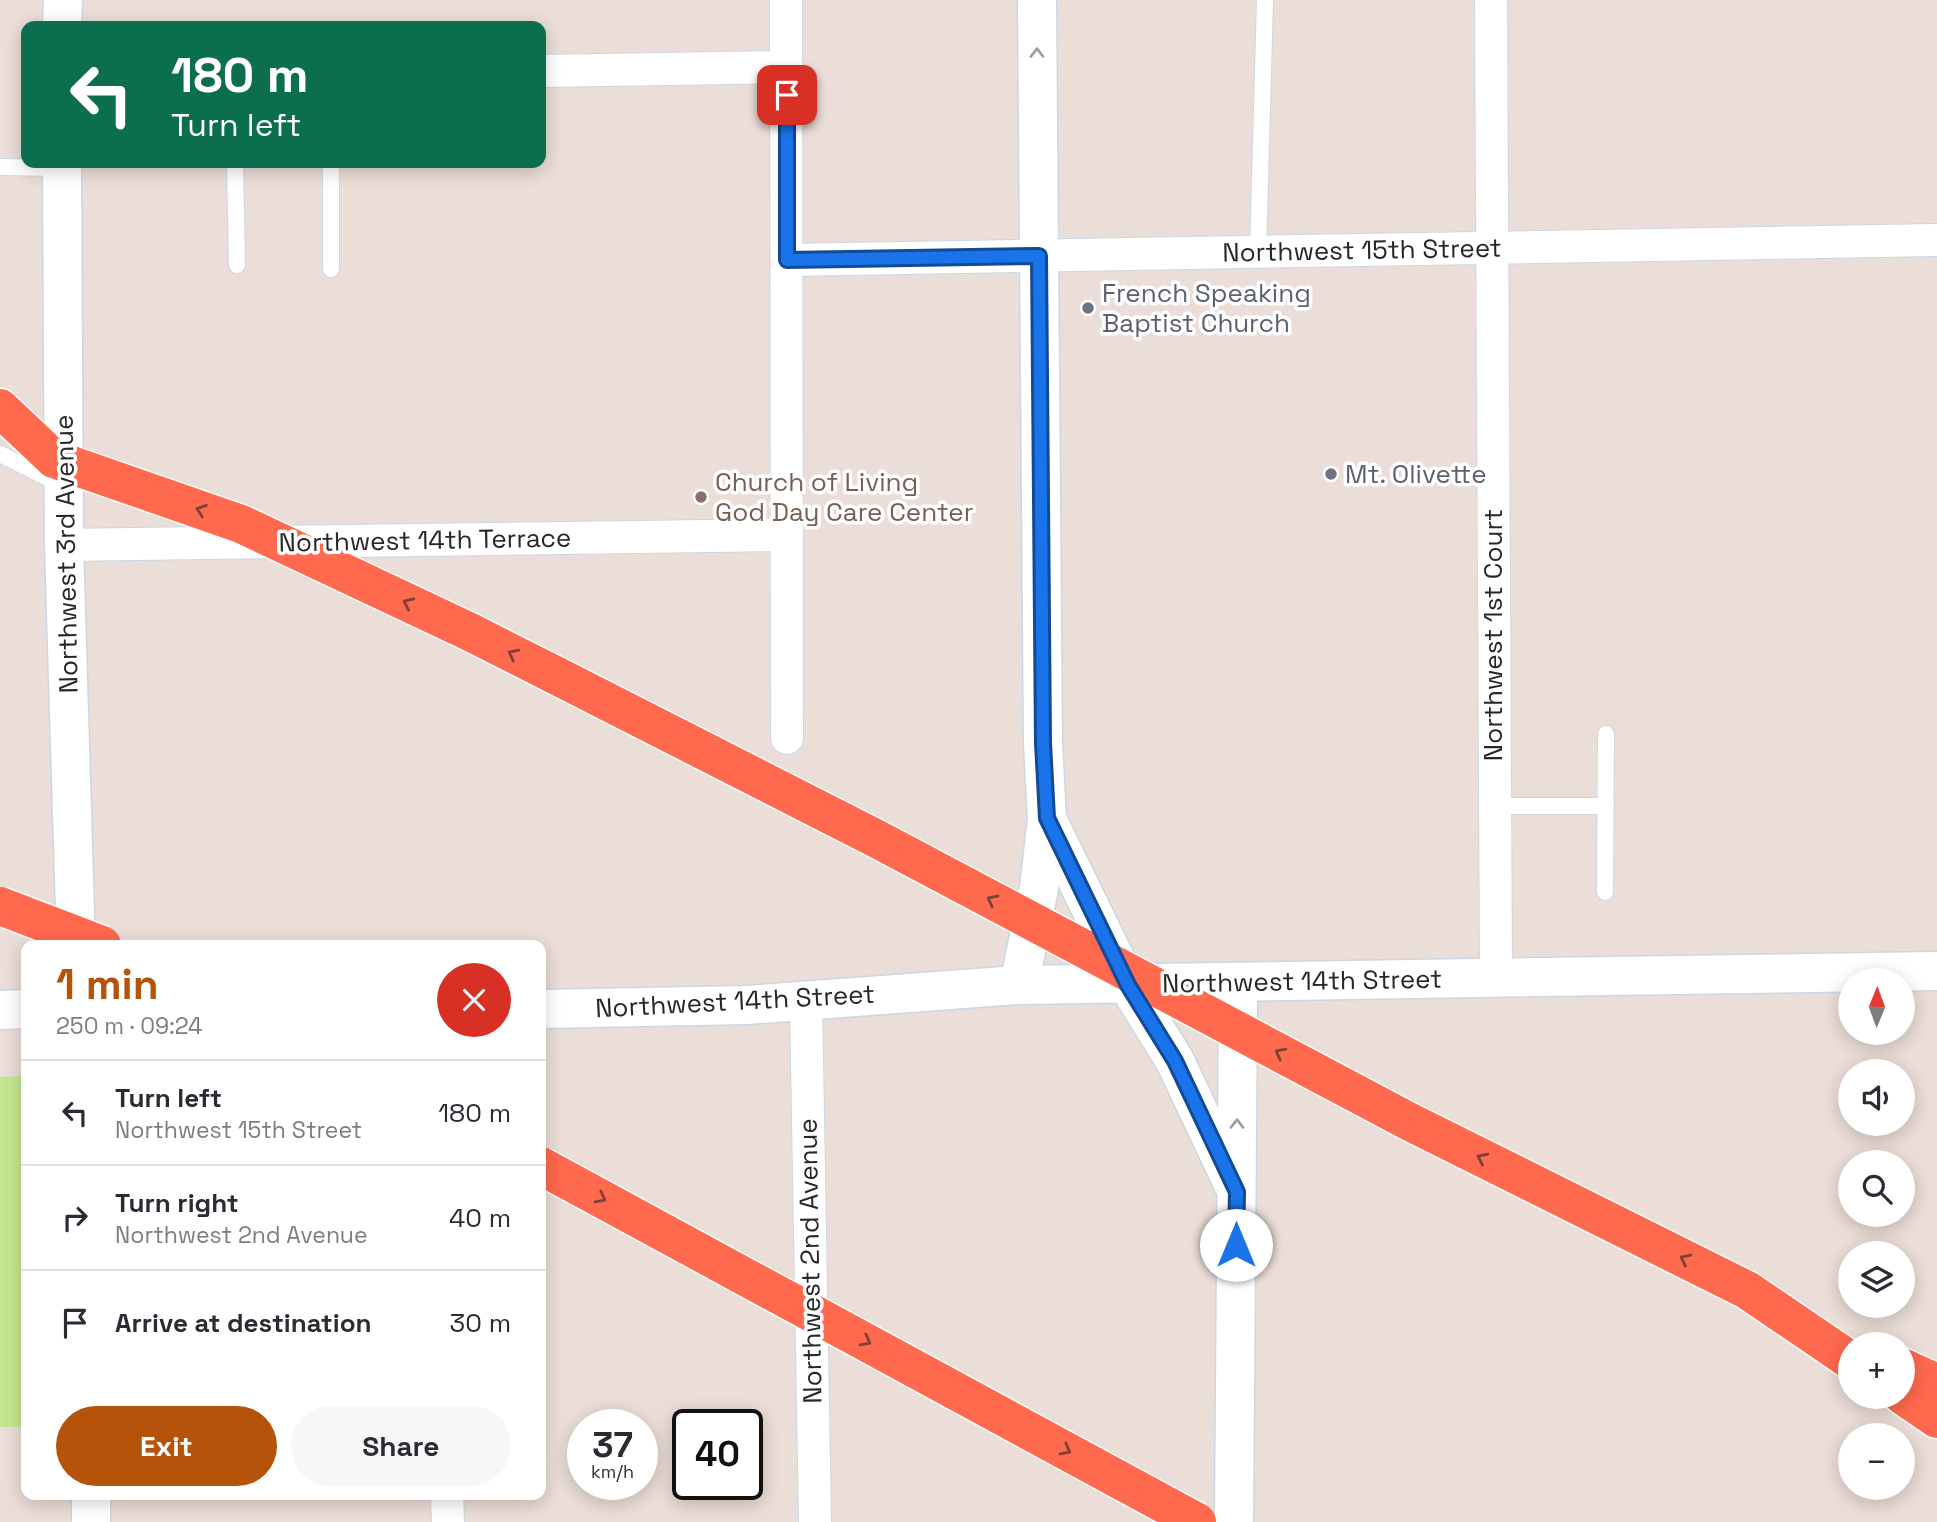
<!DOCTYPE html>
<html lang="en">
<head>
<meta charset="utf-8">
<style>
	:root { --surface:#fff; --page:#f7f7f7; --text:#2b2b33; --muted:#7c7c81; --line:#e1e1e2; --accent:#b45309 }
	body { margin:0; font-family:"Space Grotesk",sans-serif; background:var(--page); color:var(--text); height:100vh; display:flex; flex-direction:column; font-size:26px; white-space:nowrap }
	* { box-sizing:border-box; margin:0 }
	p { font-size:23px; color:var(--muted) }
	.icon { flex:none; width:38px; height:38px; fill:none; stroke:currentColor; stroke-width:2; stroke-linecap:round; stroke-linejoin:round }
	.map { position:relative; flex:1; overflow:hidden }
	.sheet { position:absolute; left:21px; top:940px; width:525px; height:560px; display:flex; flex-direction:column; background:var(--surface); border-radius:14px; box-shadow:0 4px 18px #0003 }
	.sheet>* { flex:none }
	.guide { position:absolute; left:21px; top:21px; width:525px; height:147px; border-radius:14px; box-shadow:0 4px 18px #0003; background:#0b6e4f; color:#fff; overflow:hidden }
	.needle { width:46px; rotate:1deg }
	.controls { position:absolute; left:1838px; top:968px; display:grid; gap:14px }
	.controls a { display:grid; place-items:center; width:77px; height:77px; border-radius:50%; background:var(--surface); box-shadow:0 4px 18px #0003; font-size:35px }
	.speed { position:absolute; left:567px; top:1409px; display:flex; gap:14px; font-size:35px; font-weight:700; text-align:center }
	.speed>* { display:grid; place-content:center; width:91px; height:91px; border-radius:50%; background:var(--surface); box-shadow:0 4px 18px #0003; line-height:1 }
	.speed small { font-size:18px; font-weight:400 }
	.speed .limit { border:4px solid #111; border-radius:10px; background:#fff; color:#111 }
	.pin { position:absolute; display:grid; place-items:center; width:60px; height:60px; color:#fff; margin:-30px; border-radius:14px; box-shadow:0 4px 10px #0006 }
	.me { position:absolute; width:77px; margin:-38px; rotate:0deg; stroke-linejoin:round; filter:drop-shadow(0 0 5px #0008) }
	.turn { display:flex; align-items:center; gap:24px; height:147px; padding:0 35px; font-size:32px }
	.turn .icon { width:91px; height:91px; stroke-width:2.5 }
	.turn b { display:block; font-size:49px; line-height:60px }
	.round { display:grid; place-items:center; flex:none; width:74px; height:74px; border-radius:37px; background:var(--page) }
	.head { display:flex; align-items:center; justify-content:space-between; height:119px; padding:0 35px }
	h1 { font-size:42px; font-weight:800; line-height:52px; color:var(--accent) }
	.primary-button { display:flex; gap:14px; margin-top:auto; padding:14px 35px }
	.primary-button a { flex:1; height:80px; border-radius:42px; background:var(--accent); color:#fff; font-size:28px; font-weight:800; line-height:80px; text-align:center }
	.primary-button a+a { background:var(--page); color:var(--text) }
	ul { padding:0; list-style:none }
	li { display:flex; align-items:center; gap:21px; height:105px; padding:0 35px; border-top:2px solid var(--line) }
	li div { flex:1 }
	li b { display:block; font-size:26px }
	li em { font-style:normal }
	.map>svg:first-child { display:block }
	.green { fill:#c5e690 }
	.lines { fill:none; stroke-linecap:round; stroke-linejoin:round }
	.lane-casing { stroke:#cdd7e2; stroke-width:18 }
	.street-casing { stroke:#cdd7e2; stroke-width:34 }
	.secondary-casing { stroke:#cdd7e2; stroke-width:41 }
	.highway-casing { stroke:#fff; stroke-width:41 }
	.lane { stroke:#fff; stroke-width:16 }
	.street { stroke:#fff; stroke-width:32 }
	.secondary { stroke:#fff; stroke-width:38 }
	.highway { stroke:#ff694e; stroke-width:38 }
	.highway-bridge-casing { stroke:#fff; stroke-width:41; stroke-linecap:butt }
	.highway-bridge { stroke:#ff694e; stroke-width:38 }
	.oneway { stroke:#9e9e9e }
	.oneway2 { stroke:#7d4137 }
	.route-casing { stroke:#114b97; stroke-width:18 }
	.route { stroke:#1a73e8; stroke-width:12 }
	.worship-dot { fill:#6b7280; stroke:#fff; stroke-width:2.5 }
	.education-dot { fill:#8d6e63; stroke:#fff; stroke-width:2.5 }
	.labels { text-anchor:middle; stroke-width:7; stroke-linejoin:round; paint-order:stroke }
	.street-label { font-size:26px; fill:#272727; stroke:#fff }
	.worship-label { font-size:26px; fill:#5b616d; stroke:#fff; text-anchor:start }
	.education-label { font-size:26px; fill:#785e54; stroke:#fff; text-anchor:start }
</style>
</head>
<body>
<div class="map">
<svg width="1937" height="1522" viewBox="0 0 1937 1522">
	<rect width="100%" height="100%" fill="#ebddd7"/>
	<!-- green -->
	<polygon class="green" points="26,1076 26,1427 0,1427 0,1077"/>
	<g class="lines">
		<defs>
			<g id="lane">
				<polyline points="235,163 237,265"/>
				<polyline points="331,163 331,269"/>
				<polyline points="0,167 62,168"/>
				<polyline points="1258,252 1265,0"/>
				<polyline points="0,454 62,485"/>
				<polyline points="1494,806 1606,806"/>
				<polyline points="1605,892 1606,734"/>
			</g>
			<g id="street">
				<polyline points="786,0 787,738"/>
				<polyline points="1491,0 1496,976"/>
				<polyline points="541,71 787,67"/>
				<polyline points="787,260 1937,240"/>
				<polyline points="64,545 787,535"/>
				<polyline points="806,1001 815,1522"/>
				<polyline points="447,1494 448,1522"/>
			</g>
			<g id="secondary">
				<polyline points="62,26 63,0"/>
				<polyline points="62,163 64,545 76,945"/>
				<polyline points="1047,819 1128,985 1175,1061 1233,1184"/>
				<polyline points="1019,985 1039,888 1047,819 1043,743 1037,0"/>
				<polyline points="541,1009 747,1005 1019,985 1937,971"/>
				<polyline points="0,1010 26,1009"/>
				<polyline points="91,1494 91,1522"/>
				<polyline points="1234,1522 1238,1002"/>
			</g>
			<g id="highway">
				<polyline points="0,408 54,459"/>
				<polyline points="470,632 557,676"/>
				<polyline points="1747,1290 1850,1360"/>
				<polyline points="1902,1367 1937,1383"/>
				<polyline points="1902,1395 1937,1419"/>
			</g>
		</defs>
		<!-- lane casing -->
		<use href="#lane" class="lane-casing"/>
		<!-- street casing -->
		<use href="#street" class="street-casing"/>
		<!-- secondary casing -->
		<use href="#secondary" class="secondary-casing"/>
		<!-- highway casing -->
		<use href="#highway" class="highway-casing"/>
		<!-- lane -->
		<use href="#lane" class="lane"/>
		<!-- street -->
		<use href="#street" class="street"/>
		<!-- secondary -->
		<use href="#secondary" class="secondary"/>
		<!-- highway -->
		<use href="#highway" class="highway"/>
		<defs>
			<g id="highway-bridge">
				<polyline points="54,459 241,524 470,632"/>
				<polyline points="557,676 877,839 1410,1122 1747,1290"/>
				<polyline points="0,906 102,945"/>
				<polyline points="541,1166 1197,1522"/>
			</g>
		</defs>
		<!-- highway-bridge casing -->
		<use href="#highway-bridge" class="highway-bridge-casing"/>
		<!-- highway-bridge -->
		<use href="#highway-bridge" class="highway-bridge"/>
	</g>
	<!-- one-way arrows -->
	<defs><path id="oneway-chevron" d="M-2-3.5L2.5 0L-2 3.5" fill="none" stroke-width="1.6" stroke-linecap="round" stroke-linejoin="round" transform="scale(1.75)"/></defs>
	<g class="oneway">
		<use href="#oneway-chevron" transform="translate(1037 53) rotate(-90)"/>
		<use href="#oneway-chevron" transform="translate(1237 1124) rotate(-90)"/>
	</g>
	<g class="oneway2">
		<use href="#oneway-chevron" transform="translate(201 510) rotate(-161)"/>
		<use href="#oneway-chevron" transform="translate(408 603) rotate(-155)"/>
		<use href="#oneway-chevron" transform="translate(513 654) rotate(-153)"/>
		<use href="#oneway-chevron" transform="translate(992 900) rotate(-152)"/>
		<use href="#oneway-chevron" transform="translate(1280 1053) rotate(-152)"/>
		<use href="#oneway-chevron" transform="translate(1482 1158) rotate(-154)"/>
		<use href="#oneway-chevron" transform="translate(601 1198) rotate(28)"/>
		<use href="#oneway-chevron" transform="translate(1685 1259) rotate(-154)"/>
		<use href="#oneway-chevron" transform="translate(866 1341) rotate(28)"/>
		<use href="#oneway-chevron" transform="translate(1066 1450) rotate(28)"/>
	</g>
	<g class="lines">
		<defs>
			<polyline id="route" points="787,95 787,260 1039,256 1043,743 1047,818 1128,985 1175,1061 1237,1192 1236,1245"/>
		</defs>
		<!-- route casing -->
		<use href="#route" class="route-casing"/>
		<!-- route -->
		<use href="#route" class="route"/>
	</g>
	<!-- markers -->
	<g class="worship-dot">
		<circle cx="1088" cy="308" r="7"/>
		<circle cx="1331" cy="474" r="7"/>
	</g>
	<circle class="education-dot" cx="701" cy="497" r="7"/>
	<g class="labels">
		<!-- street labels -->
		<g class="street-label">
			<text transform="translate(1362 250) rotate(-1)" y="9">Northwest 15th Street</text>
			<text transform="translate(425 540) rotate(-1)" y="9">Northwest 14th Terrace</text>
			<text transform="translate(66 554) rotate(-91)" y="9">Northwest 3rd Avenue</text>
			<text transform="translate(1493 635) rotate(-90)" y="9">Northwest 1st Court</text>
			<text transform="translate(1302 981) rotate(-1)" y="9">Northwest 14th Street</text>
			<text transform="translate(735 1001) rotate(-3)" y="9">Northwest 14th Street</text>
			<text transform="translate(810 1261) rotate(-91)" y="9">Northwest 2nd Avenue</text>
		</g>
		<!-- worship labels -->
		<g class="worship-label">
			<text x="1102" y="302">French Speaking<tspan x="1102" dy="30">Baptist Church</tspan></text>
			<text x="1345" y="483">Mt. Olivette</text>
		</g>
		<!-- education labels -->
		<g class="education-label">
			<text x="715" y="491">Church of Living<tspan x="715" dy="30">God Day Care Center</tspan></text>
		</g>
	</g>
</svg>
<div class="controls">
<a><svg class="needle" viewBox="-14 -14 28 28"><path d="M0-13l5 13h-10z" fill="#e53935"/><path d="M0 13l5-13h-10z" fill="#7c7c81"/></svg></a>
<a><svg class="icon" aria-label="sound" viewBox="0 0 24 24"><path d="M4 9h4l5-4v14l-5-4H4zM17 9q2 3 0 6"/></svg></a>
<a><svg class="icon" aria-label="search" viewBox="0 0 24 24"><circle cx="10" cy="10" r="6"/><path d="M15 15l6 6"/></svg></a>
<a><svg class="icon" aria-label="layers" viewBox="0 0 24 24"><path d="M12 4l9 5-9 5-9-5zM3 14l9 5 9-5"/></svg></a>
<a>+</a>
<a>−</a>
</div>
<div class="speed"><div>37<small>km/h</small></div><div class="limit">40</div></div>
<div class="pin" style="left:787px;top:95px;background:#d93025"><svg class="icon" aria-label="arrive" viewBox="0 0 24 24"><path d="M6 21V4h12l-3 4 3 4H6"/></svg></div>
<svg class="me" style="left:1236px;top:1245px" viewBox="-20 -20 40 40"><circle r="19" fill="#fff"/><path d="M0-13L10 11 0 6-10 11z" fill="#1a73e8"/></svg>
<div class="guide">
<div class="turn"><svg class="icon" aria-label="left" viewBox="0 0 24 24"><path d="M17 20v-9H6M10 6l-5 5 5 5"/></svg><div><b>180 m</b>Turn left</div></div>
</div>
<section class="sheet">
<div class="head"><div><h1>1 min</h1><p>250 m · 09:24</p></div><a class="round" style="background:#d93025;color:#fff"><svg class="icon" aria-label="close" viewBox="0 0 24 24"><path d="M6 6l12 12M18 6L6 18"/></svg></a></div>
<ul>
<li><svg class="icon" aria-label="left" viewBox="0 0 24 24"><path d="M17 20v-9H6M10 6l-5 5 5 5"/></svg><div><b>Turn left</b><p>Northwest 15th Street</p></div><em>180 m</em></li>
<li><svg class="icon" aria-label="right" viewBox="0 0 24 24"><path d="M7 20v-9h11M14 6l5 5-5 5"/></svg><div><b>Turn right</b><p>Northwest 2nd Avenue</p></div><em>40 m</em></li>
<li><svg class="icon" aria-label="arrive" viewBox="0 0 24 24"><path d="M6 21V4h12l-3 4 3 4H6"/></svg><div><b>Arrive at destination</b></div><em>30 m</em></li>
</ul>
<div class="primary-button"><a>Exit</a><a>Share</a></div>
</section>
</div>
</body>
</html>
